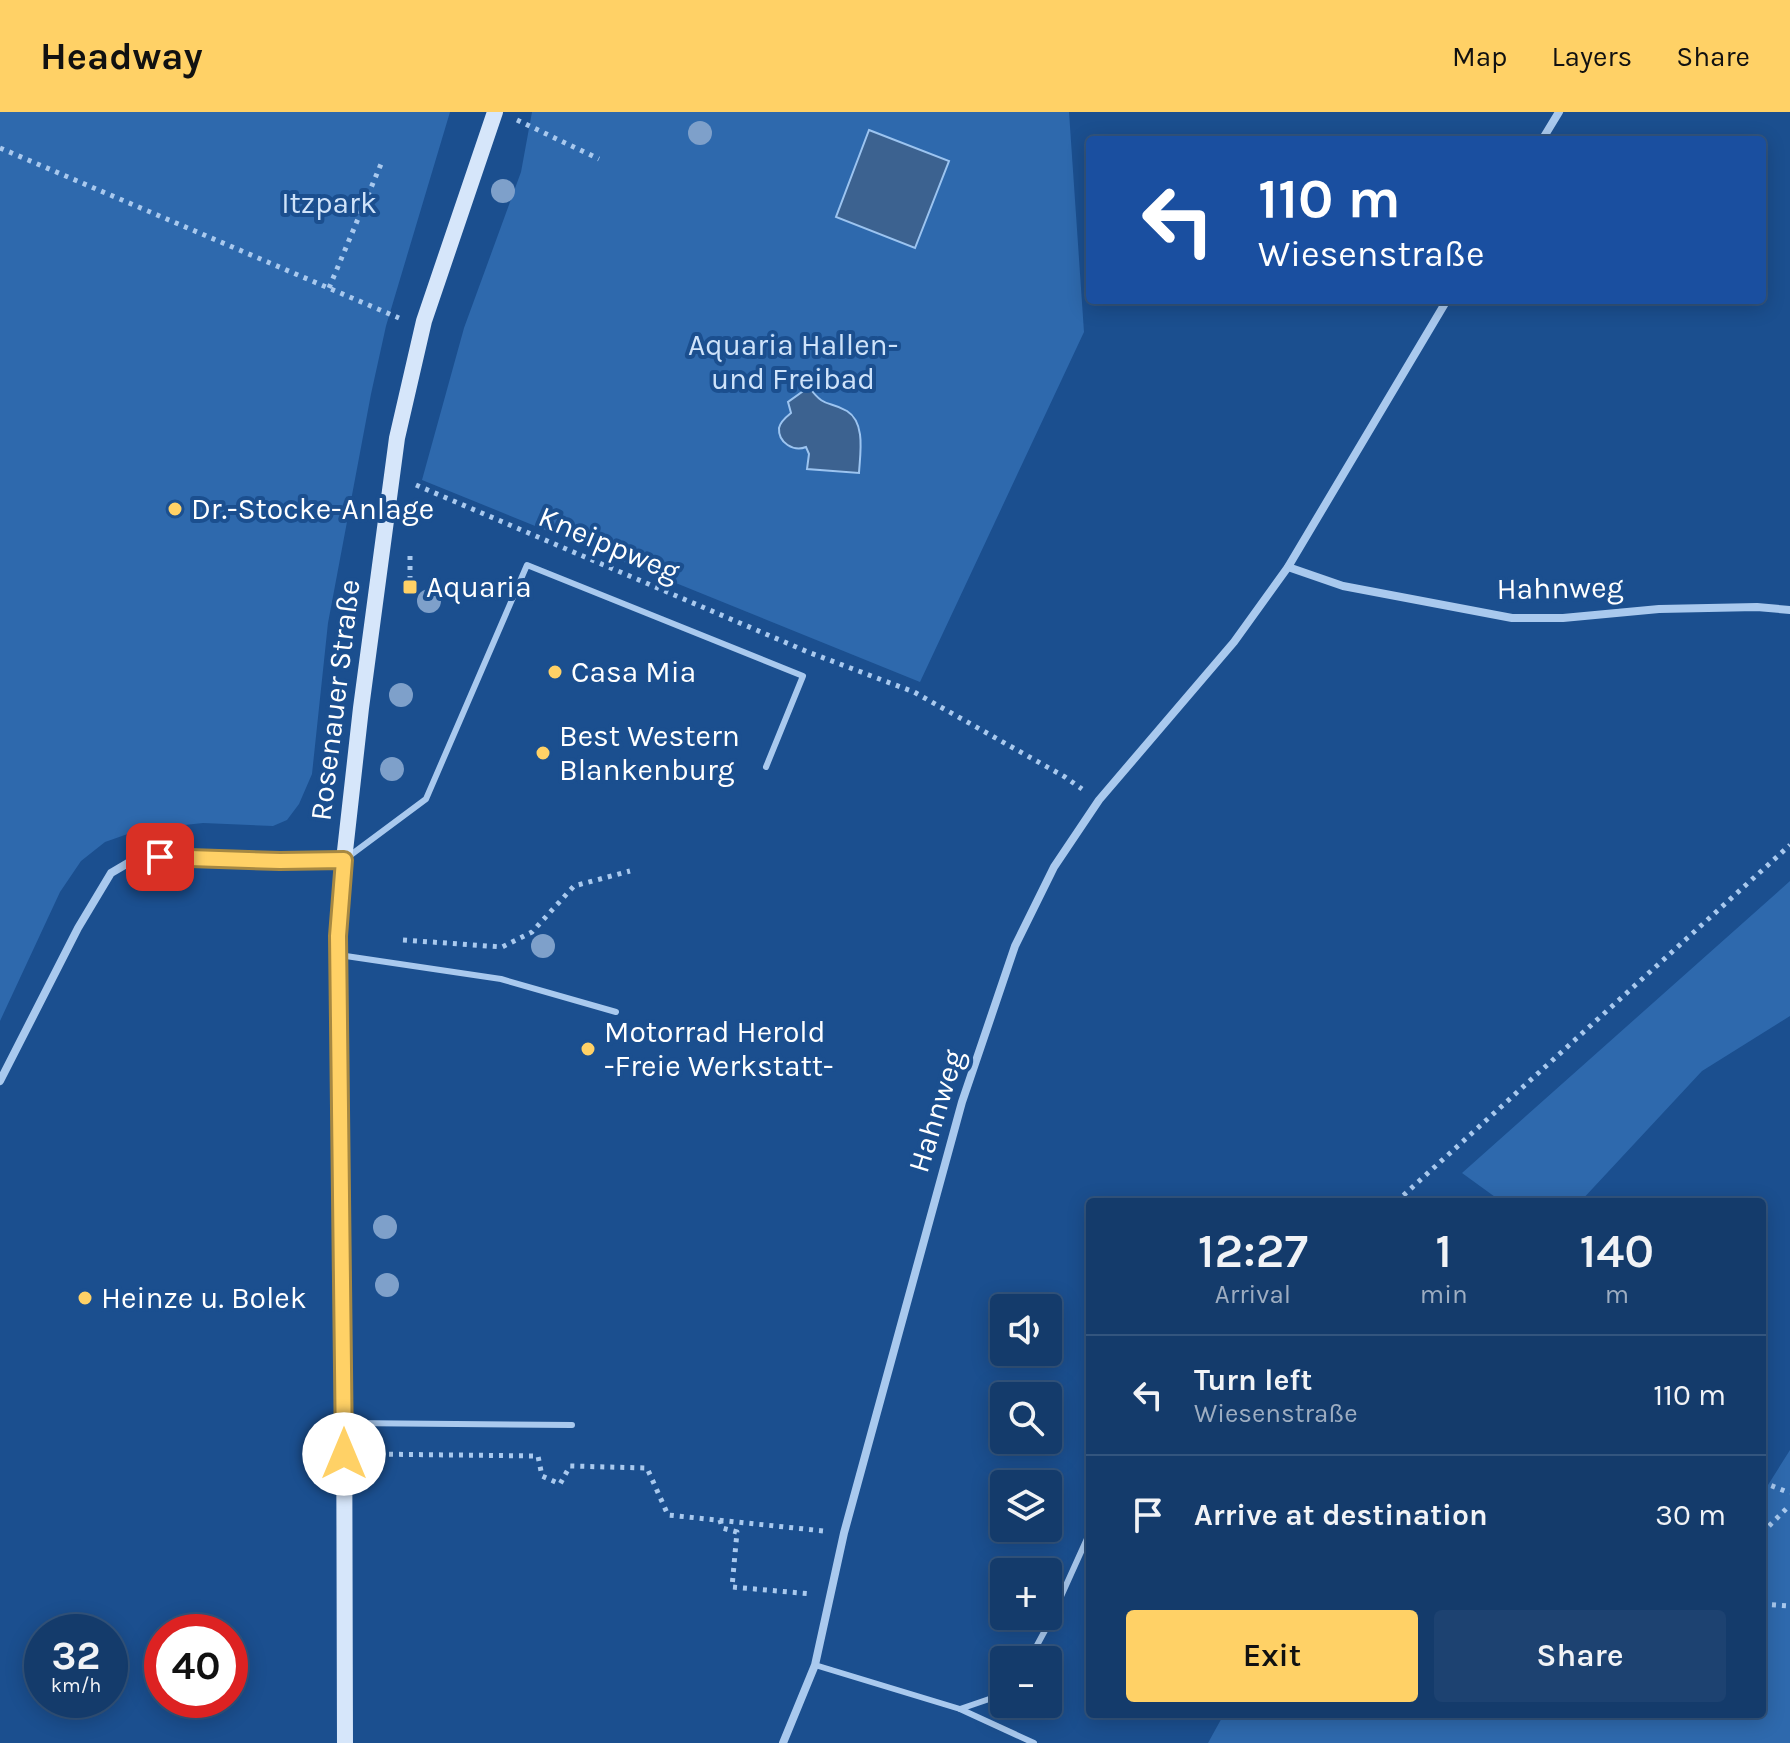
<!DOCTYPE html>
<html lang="en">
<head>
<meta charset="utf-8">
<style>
	:root { --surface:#143b6b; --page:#1d4271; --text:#f1f3f6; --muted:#9dadc1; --line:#33557e; --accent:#ffd166 }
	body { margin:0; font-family:Karla,sans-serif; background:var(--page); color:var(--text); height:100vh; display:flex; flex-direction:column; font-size:30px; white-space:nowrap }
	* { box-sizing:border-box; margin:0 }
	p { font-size:26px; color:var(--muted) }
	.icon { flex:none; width:44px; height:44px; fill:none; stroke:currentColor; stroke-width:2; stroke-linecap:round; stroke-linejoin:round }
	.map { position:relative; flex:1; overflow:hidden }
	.side { position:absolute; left:1086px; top:1086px; width:680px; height:520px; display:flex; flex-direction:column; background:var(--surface); border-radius:8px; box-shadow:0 4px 20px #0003,0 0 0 2px var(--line) }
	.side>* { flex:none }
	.guide { position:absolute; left:1086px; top:24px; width:680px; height:168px; border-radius:8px; box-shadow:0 4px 20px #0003,0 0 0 2px var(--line); background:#1a4fa0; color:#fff; overflow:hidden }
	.buttons { position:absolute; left:990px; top:1182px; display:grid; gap:16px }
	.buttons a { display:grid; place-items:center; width:72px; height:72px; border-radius:8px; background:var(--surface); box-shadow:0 4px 20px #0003,0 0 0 2px var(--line); font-size:40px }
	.speed { position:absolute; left:24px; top:1502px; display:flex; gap:16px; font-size:40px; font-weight:700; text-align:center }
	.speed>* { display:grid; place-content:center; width:104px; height:104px; border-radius:50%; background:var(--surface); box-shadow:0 4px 20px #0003,0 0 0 2px var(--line); line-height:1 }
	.speed small { font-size:20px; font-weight:400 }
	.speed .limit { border:12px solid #d22; background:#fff; color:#111 }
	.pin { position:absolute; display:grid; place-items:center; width:68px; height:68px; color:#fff; margin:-34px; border-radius:16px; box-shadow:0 4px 12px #0006 }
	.me { position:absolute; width:88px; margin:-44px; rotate:0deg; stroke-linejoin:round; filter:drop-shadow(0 0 6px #0008) }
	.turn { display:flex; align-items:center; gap:28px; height:168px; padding:0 40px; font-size:36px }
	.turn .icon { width:104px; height:104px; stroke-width:2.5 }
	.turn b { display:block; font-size:56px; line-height:68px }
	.eta { display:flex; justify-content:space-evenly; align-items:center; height:136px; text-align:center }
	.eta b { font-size:48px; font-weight:600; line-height:56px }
	.button { display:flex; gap:16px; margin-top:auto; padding:16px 40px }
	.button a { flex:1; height:92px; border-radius:8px; background:var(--accent); color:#111; font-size:32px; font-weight:600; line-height:92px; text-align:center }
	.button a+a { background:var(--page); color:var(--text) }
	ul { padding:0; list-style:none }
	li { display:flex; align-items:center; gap:24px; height:120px; padding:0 40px; border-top:2px solid var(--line) }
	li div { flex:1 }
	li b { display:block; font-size:30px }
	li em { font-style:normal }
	header { display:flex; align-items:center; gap:48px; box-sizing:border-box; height:112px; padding:0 40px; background:var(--accent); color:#111 }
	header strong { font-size:38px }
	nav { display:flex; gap:44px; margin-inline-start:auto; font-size:28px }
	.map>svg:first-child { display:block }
	.green { fill:#2e69ad }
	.water { fill:#3c6290; stroke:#9cc4f0; stroke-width:2 }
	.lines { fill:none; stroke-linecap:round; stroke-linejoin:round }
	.path { stroke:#a9c9ee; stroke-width:5; stroke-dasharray:4 6; stroke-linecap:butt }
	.lane { stroke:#a9c9ee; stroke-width:6 }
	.street { stroke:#a9c9ee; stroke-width:8 }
	.secondary { stroke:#d6e6fa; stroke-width:16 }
	.tree { fill:#7ea0ca }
	.route-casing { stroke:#a68842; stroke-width:20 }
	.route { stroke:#ffd166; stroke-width:14 }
	.poi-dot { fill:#ffd166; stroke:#1b4f8f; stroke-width:3 }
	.labels { text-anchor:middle; stroke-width:8; stroke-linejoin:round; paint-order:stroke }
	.park-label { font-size:30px; fill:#cfe3fa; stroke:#1b4f8f }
	.poi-label { font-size:30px; fill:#fff; stroke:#1b4f8f; text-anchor:start }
	.street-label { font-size:30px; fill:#fff; stroke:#1b4f8f }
</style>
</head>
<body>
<header>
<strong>Headway</strong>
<nav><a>Map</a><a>Layers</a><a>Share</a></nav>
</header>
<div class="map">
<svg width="1790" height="1631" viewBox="0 0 1790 1631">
	<rect width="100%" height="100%" fill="#1b4f8f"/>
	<!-- green -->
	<g class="green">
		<polygon points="0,0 450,0 386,214 371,282 328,511 312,662 299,692 287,708 273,714 203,711 139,718 105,730 81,749 60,780 0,909"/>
		<polygon points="532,0 1069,0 1084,220 920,570 422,368 464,216 521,60"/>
		<polygon points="1790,769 1790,904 1702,959 1580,1090 1502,1090 1462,1061"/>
		<polygon points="1790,1338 1790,1631 1208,1631 1224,1602 1762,1602 1762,1373 1768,1373"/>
	</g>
	<!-- water -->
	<g class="water">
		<polygon points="869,18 949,49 915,136 836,105"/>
		<path d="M 809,275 C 825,297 828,288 847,299 C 866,311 860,342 859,361 L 807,357 L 809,342 L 806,335 C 794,340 778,331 779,316 C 780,310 786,305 791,301 L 788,290 Z"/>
	</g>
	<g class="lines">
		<!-- path -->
		<g class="path">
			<polyline points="517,8 599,47"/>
			<polyline points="0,36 399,206"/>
			<polyline points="329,176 381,52"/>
			<polyline points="416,373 808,540 914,580 1065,665 1082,677"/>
			<polyline points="410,444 410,475"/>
			<polyline points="403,828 502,835 532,820 574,774 630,759"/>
			<polyline points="1396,1090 1790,733"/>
			<polyline points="369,1342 538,1344 542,1364 560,1372 570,1354 647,1356 668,1403 824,1419"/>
			<polyline points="1762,1370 1790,1381"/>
			<polyline points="720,1408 722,1416 737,1420 732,1475 812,1482"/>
			<polyline points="1762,1421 1790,1393"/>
			<polyline points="1762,1492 1790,1494"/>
		</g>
		<!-- lane -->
		<g class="lane">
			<polyline points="348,745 426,687 527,453 803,564 766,655"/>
			<polyline points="339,843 501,867 616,900"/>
			<polyline points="347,1311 572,1313"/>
			<polyline points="1029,1548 1049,1511 1090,1420"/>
			<polyline points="815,1553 960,1597 1034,1631"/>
			<polyline points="960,1597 998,1584 1004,1578"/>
		</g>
		<!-- street -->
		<g class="street">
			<polyline points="1542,28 1559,0"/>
			<polyline points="1288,455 1343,474 1512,506 1563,506 1659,497 1757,495 1790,498"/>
			<polyline points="0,969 78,816 111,761 128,751 160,745 280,749 344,748"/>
			<polyline points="783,1631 815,1553 844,1421 962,990 1015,834 1054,755 1099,688 1234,530 1288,455 1447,188"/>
		</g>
		<!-- secondary -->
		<polyline class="secondary" points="345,1631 344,1237 341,1146 338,824 344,748 361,596 397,326 424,209 495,0"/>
	</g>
	<!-- trees -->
	<g class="tree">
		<circle cx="700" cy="21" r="12"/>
		<circle cx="503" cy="79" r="12"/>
		<circle cx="429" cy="489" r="12"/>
		<circle cx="401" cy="583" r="12"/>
		<circle cx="392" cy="657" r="12"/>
		<circle cx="543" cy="834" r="12"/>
		<circle cx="385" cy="1115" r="12"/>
		<circle cx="387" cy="1173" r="12"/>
	</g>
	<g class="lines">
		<defs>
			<polyline id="route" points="160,745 280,749 344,748 338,824 344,1342"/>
		</defs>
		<!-- route casing -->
		<use href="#route" class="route-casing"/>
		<!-- route -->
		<use href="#route" class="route"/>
	</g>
	<!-- markers -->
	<g class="poi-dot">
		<circle cx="175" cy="397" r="8"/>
		<rect x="402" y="467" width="16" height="16" rx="4"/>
		<circle cx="555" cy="560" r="8"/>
		<circle cx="543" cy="641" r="8"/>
		<circle cx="588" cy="937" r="8"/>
		<circle cx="85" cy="1186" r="8"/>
	</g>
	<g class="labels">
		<!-- park labels -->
		<g class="park-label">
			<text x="329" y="101">Itzpark</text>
			<text x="793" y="243">Aquaria Hallen-<tspan x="793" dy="34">und Freibad</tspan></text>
		</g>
		<!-- poi labels -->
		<g class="poi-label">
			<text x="191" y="407">Dr.-Stocke-Anlage</text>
			<text x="426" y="485">Aquaria</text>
			<text x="571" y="570">Casa Mia</text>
			<text x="559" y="634">Best Western<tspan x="559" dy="34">Blankenburg</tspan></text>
			<text x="604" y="930">Motorrad Herold<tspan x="604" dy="34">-Freie Werkstatt-</tspan></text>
			<text x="101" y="1196">Heinze u. Bolek</text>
		</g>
		<!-- street labels -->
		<g class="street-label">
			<text transform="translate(609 432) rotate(23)" y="10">Kneippweg</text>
			<text transform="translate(1560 476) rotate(-1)" y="10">Hahnweg</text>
			<text transform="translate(335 588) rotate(-83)" y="10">Rosenauer Straße</text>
			<text transform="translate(936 999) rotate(-73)" y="10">Hahnweg</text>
		</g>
	</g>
</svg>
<div class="buttons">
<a><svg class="icon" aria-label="sound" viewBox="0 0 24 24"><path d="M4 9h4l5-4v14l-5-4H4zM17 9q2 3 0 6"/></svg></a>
<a><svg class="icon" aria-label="search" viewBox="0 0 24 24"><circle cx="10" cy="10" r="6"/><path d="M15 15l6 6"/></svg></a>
<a><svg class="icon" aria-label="layers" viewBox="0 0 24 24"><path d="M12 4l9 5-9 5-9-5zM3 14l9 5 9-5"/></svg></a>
<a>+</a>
<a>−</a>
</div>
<div class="speed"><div>32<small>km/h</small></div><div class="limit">40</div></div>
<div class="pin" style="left:160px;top:745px;background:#d93025"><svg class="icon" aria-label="arrive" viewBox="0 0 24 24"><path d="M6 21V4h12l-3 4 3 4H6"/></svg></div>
<svg class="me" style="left:344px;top:1342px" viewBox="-20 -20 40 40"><circle r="19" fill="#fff"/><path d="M0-13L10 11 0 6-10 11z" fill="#ffd166"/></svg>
<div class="guide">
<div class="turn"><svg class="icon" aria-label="left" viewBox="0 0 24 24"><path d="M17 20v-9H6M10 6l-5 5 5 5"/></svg><div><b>110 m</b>Wiesenstraße</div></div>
</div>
<section class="side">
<div class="eta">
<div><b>12:27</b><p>Arrival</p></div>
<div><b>1</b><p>min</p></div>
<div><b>140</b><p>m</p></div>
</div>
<ul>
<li><svg class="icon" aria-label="left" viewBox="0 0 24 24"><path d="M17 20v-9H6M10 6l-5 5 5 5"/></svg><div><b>Turn left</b><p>Wiesenstraße</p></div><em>110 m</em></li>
<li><svg class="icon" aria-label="arrive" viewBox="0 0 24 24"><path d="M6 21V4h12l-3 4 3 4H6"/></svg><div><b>Arrive at destination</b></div><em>30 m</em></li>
</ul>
<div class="button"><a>Exit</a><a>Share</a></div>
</section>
</div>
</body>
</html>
